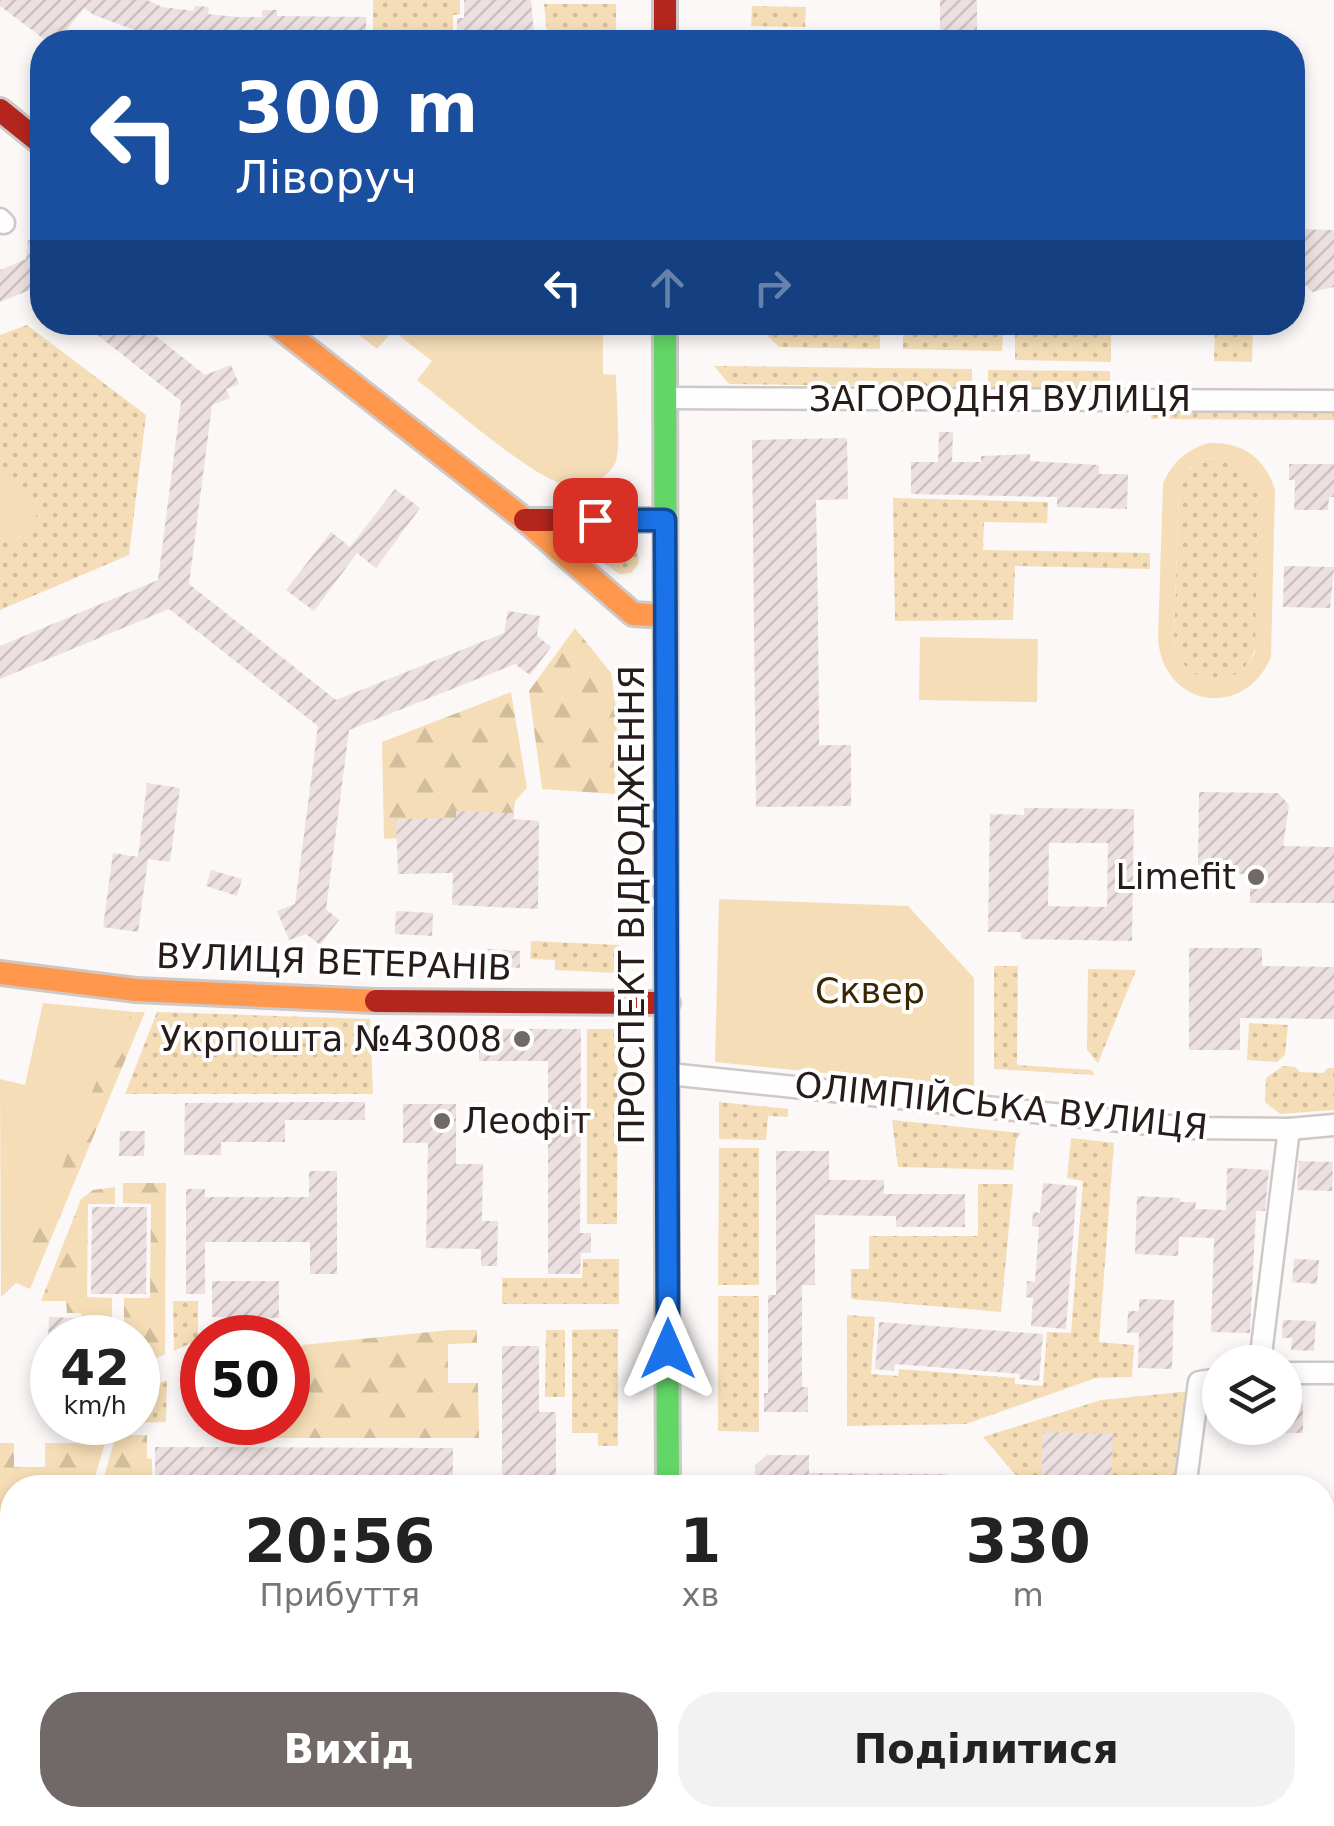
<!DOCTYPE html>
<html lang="uk">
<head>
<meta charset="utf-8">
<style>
	:root { --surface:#fff; --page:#f2f2f2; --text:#222; --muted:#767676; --accent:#716967 }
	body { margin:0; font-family:"DejaVu Sans",sans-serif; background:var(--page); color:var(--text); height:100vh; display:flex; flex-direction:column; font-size:38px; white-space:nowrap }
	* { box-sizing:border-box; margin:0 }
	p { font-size:32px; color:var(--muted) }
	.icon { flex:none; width:55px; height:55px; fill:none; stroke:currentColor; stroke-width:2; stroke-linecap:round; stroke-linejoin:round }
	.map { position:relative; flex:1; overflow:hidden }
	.panel { position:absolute; left:0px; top:1475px; width:1335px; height:352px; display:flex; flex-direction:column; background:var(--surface); border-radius:40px 40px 0 0; box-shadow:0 5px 15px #0003 }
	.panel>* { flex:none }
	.guide { position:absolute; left:30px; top:30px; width:1275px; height:305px; border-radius:40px; box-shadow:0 5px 15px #0003; background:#1a4fa0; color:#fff; overflow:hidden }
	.fabs { position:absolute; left:1202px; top:1345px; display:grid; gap:20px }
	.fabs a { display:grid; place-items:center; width:100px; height:100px; border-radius:50%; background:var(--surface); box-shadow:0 5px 15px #0003; font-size:50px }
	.speed { position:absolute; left:30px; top:1315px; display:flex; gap:20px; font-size:50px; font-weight:700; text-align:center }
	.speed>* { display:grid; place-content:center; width:130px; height:130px; border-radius:50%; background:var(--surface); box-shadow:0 5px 15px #0003; line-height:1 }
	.speed small { font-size:25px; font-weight:400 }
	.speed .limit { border:15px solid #d22; background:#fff; color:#111 }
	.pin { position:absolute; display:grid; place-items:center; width:85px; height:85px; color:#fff; margin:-42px; border-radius:20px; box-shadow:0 5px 15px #0006 }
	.me { position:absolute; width:110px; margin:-55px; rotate:0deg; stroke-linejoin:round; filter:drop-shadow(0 0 8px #0008) }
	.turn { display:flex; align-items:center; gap:35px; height:210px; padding:0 40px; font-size:45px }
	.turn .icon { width:130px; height:130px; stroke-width:2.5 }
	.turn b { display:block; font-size:70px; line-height:85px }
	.lanes { display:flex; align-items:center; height:95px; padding:0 40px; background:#0003; justify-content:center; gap:50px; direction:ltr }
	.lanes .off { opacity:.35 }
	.eta { display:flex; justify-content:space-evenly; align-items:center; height:170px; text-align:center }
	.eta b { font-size:60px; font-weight:700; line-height:70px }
	.cta { display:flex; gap:20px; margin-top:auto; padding:20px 40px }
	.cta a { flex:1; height:115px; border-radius:40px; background:var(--accent); color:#fff; font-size:40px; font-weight:700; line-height:115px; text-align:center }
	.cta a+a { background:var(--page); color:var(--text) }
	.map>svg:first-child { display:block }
	.grass { fill:url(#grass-dots) }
	.forest { fill:url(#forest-firs) }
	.park { fill:#f5deb7; fill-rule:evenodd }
	.building { fill:url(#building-hatch); fill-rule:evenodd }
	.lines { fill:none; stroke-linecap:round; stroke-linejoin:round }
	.street-casing { stroke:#cec8c6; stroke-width:25 }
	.fast-casing { stroke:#cec8c6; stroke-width:28 }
	.slow-casing { stroke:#cec8c6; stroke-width:28 }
	.jam-casing { stroke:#cec8c6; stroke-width:28 }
	.street { stroke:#fefefe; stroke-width:20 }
	.fast { stroke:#63d668; stroke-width:22 }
	.slow { stroke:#ff974d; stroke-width:22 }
	.jam { stroke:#b3261e; stroke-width:22 }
	.route-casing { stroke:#114b97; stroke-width:25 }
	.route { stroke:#1a73e8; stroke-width:18 }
	.poi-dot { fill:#716967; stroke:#fff; stroke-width:4 }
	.labels { text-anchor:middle; stroke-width:8; stroke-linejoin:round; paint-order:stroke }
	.street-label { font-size:35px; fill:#271c1a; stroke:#fff }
	.poi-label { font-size:35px; fill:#271c1a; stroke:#fff; text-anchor:end }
	.park-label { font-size:35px; fill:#3a2702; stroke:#fff }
</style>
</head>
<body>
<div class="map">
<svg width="1334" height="1826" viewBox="0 0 1334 1826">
	<defs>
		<pattern id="grass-dots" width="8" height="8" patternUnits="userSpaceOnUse" patternTransform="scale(2.5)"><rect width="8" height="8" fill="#f5deb7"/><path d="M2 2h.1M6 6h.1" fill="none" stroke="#d2be9d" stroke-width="1.8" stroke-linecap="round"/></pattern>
		<pattern id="forest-firs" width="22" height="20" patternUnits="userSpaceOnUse" patternTransform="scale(2.5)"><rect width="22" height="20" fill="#f5deb7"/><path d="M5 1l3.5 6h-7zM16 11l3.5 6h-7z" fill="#d2be9d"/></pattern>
		<pattern id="building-hatch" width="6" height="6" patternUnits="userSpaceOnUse" patternTransform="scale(2.5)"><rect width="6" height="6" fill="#ede0e1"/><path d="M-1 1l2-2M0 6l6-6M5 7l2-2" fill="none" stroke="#cbc0c0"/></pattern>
	</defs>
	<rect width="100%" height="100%" fill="#fbf8f7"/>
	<!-- grass -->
	<g class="grass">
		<polygon points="373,0 460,0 460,14 453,15 453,38 468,38 468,42 373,42"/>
		<polygon points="544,4 616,4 616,42 548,42"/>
		<polygon points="752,6 806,7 805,27 751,26"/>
		<polygon points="766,323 880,325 880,349 779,347 766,334"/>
		<polygon points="1015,323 1111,323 1111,362 1015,360"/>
		<polygon points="1215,323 1247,323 1253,329 1252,362 1214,361"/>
		<polygon points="27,325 146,415 129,555 0,610 0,529 17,541 42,507 0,476 0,335"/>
		<polygon points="903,325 1003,328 1002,351 903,349"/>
		<polygon points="714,366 972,369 972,387 729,384"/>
		<polygon points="988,370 1110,371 1110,389 988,388"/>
		<polygon points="1151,407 1334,408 1334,420 1151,419"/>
		<path d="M 1220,457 C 1240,460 1251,470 1258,489 L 1257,641 C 1247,695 1178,692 1174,638 L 1179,486 C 1187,467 1200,458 1220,457 Z"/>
		<polygon points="893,498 1048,502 1047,523 984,522 983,550 1150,553 1150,569 1015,566 1013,620 895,621"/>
		<polygon points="583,540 628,543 637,550 639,563 631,573 619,574 581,545"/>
		<polygon points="531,941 619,945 617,973 555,970 555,960 530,959"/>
		<polygon points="994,966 1018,966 1017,1065 1092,1070 1094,1075 994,1069"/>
		<polygon points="1088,969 1136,970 1098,1063 1087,1050"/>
		<polygon points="157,1012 370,1019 373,1094 125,1094"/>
		<polygon points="1249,1023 1288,1025 1285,1055 1277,1062 1247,1060"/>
		<polygon points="587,1029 618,1029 617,1224 587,1224"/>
		<polygon points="1283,1066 1295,1067 1300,1072 1323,1073 1328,1068 1334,1068 1334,1110 1280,1114 1265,1102 1266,1078"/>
		<polygon points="719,1102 788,1109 788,1117 768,1116 766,1140 719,1139"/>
		<polygon points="892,1120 1021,1133 1016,1140 1013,1170 898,1167"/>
		<polygon points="1071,1138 1114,1143 1099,1342 1134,1345 1132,1377 1096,1378 966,1424 847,1426 847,1315 875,1317 871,1374 898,1376 899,1369 1015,1378 1015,1384 1043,1386 1047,1332 1071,1333 1083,1181 1067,1178"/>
		<polygon points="719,1148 759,1148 759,1285 718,1285"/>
		<polygon points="978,1184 1013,1184 1001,1312 851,1299 851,1269 869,1269 869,1236 978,1236"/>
		<polygon points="583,1259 619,1259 619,1304 502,1304 502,1278 582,1278"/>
		<polygon points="718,1296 759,1296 759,1432 718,1431"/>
		<polygon points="173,1301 198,1301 198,1340 174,1351"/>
		<polygon points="618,1329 618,1446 598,1446 598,1433 572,1433 572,1330"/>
		<polygon points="546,1330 565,1330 565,1397 545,1397"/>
		<polygon points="167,1380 166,1422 122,1423 138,1422 138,1392"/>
		<polygon points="1191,1391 1178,1487 1026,1487 983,1437 1101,1400"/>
	</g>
	<!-- forest -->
	<g class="forest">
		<polygon points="575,628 611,673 617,715 615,794 542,789 529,691"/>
		<polygon points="511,692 527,788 515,801 513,819 539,821 397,819 397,838 384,839 382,742"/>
		<polygon points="135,1012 145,1012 30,1289 16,1283 118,1026"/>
		<polygon points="123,1183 166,1183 165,1354 138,1367 138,1338 124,1337 124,1298 150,1298 151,1204 123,1203"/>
		<polygon points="115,1187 115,1204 88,1204 87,1297 112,1298 112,1337 81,1337 81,1313 67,1313 66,1301 41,1301 81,1199 93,1190"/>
		<polygon points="449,1330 477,1330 477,1343 448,1344 448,1383 478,1383 479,1438 272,1438 263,1433 268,1423 288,1422 288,1377 302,1345"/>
		<polygon points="116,1435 147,1435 147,1458 152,1459 152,1487 101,1487"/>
		<polygon points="0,1443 14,1443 14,1467 45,1467 45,1443 105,1443 92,1487 12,1488 12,1564 0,1564"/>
		<polygon points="70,1815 609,1815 610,1826 75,1826"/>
	</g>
	<!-- park -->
	<g class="park">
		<path d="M 344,323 L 598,323 L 603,326 L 603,374 L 616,375 C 616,393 621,447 616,461 C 608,481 583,489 563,484 C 532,477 447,403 417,380 L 432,361 L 393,331 L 377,349 Z"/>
		<path d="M 1209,443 C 1242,442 1265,457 1275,490 L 1271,657 C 1244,721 1162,707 1158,638 L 1163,484 C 1172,462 1186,450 1209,443 ZM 1209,458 C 1234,456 1250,466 1258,490 L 1255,652 C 1235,695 1178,685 1174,638 L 1179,486 L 1190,468 Z"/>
		<polygon points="0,476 42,507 17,541 0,529"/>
		<polygon points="920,637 1038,639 1037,702 919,700"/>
		<polygon points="719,899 908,906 974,978 974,1088 715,1062"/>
		<polygon points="43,1003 135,1012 118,1027 16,1283 1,1297 0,1079 25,1085"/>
		<polygon points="0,1694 5,1695 12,1709 12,1815 70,1815 75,1826 0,1826"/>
	</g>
	<!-- building -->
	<g class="building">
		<polygon points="0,0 147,0 162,7 194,11 195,6 209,7 208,14 237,17 262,17 262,10 277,10 277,16 366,17 366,42 167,42 94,15 84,8 57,42 48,42 0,6"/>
		<polygon points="464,0 531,0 534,35 523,35 523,42 472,42 472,34 457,34 457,18 464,18"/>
		<rect x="940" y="0" width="37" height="42"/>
		<polygon points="1292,229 1334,230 1334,287 1312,292 1307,286 1292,286"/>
		<polygon points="28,240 42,242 42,285 0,302 0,270 26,259"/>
		<polygon points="81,322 138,322 205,375 231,365 239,384 226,389 230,398 212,405 189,584 336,700 504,633 508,611 540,616 537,636 551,647 530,675 515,664 349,730 326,909 339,920 320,945 306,934 289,940 277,911 295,904 318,726 169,609 0,679 0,646 158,580 181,401"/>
		<polygon points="939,432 953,432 952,462 981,462 981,456 1030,454 1030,461 1099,465 1099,474 1128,474 1127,509 1057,507 1057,497 911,494 911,462 938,462"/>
		<polygon points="847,438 848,499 816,500 818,613 819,745 851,745 851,806 756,807 752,440"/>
		<polygon points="1289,464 1334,464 1334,497 1329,497 1328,510 1294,510 1295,480 1289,480"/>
		<polygon points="395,489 420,508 376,568 357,553 314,611 286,590 331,532 350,547"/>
		<polygon points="1284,566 1334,567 1330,608 1283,607"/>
		<polygon points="147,783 180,788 170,862 148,859 138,932 103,927 113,853 138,857"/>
		<polygon points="1199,792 1278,793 1289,805 1283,846 1334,847 1334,903 1250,903 1250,873 1210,877 1198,864"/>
		<path d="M 1024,808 L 1134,809 L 1132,941 L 1021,939 L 1021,932 L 988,932 L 990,814 L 1024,815 ZM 1049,843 L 1108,843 L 1107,907 L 1048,906 Z"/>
		<polygon points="456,811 513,813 513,820 539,821 538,909 452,905 453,873 398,874 396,819 456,818"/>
		<polygon points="211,870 242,879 237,896 206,886"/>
		<polygon points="396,911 433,913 432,936 395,934"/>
		<polygon points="1189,948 1262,948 1262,966 1334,967 1334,1019 1240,1018 1240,1050 1189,1050"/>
		<polygon points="487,949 520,951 520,968 486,966"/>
		<polygon points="479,1029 581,1029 580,1233 591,1233 591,1253 581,1253 580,1274 548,1274 548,1061 479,1061"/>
		<polygon points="309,1102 365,1102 365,1120 285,1120 285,1142 221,1142 221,1155 184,1155 185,1103"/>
		<polygon points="403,1104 456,1104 456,1164 483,1164 482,1221 498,1221 497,1266 481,1266 481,1249 426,1248 428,1143 403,1143"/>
		<polygon points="120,1131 145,1131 144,1156 119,1156"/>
		<polygon points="776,1151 829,1151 829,1180 884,1180 884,1194 965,1194 965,1227 896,1227 896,1216 815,1215 815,1285 802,1285 802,1387 808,1387 808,1412 764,1412 764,1393 768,1393 768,1295 776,1295"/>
		<polygon points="1299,1161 1333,1162 1332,1191 1297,1190"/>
		<polygon points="1227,1168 1269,1170 1265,1211 1256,1211 1250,1333 1211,1332 1214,1238 1179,1237 1178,1256 1135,1254 1137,1196 1180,1198 1180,1202 1196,1202 1195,1209 1226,1210"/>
		<polygon points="309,1171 337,1171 337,1274 310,1274 310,1242 205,1242 205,1294 186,1294 186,1189 205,1189 205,1197 309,1197"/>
		<polygon points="1043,1183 1077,1186 1066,1329 1031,1326 1033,1298 1026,1297 1027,1281 1035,1282 1039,1227 1032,1226 1033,1212 1040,1213"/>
		<polygon points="92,1207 147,1207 146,1294 91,1294"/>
		<polygon points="1294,1259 1319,1260 1317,1284 1292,1282"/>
		<polygon points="212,1281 279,1281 279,1318 212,1317"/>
		<polygon points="1139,1299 1174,1300 1172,1369 1138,1368 1139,1333 1127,1333 1128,1311 1139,1311"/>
		<polygon points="49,1317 77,1318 77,1338 48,1338"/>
		<polygon points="1283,1320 1316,1321 1314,1351 1291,1350 1292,1338 1282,1338"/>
		<polygon points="879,1322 1043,1334 1039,1381 1019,1379 1020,1374 895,1364 894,1371 875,1369"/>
		<polygon points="502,1346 539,1346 539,1412 556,1412 556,1488 502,1488"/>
		<rect x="1285" y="1404" width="18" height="29"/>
		<polygon points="1043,1432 1113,1434 1111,1486 1041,1484"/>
		<polygon points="155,1447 453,1448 453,1488 155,1488"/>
		<polygon points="767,1455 809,1455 809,1473 947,1474 947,1488 754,1488 755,1466"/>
	</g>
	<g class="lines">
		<defs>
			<g id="street">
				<polyline points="0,219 4,223"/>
				<polyline points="665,398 1334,401"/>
				<polyline points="669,1074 1188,1128 1289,1129 1334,1125"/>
				<polyline points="1260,1362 1289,1129"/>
				<polyline points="1285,1373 1334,1373"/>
				<polyline points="1185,1488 1199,1382 1220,1379"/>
				<polyline points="1322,1569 1334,1569"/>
				<polyline points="1322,1763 1334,1763"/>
				<polyline points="1140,1826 1141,1815"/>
			</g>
			<g id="fast">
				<polyline points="665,322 666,854"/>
				<polyline points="667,1264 668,1488"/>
				<polyline points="667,1815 667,1826"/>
			</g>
			<g id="slow">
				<polyline points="273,322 525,520 633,614 665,616"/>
				<polyline points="0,973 136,990 376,1001"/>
			</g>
			<g id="jam">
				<polyline points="665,0 665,42"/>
				<polyline points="0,110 42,144"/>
				<polyline points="525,520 665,520"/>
				<polyline points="666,854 667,1264"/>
				<polyline points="376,1001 668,1003"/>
			</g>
		</defs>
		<!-- street casing -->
		<use href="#street" class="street-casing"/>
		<!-- fast casing -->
		<use href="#fast" class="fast-casing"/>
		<!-- slow casing -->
		<use href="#slow" class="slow-casing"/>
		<!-- jam casing -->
		<use href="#jam" class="jam-casing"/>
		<!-- street -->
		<use href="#street" class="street"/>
		<!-- fast -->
		<use href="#fast" class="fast"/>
		<!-- slow -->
		<use href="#slow" class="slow"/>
		<!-- jam -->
		<use href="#jam" class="jam"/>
	</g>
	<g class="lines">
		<defs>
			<polyline id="route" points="595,520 665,520 668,1349"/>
		</defs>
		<!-- route casing -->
		<use href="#route" class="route-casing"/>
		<!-- route -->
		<use href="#route" class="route"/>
	</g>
	<!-- markers -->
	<g class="poi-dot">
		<circle cx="1256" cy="877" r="10"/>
		<circle cx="522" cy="1039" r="10"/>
		<circle cx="442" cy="1121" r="10"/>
	</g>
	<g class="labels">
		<!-- street labels -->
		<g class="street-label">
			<text x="1000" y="411">ЗАГОРОДНЯ ВУЛИЦЯ</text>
			<text transform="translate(632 905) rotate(-90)" y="12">ПРОСПЕКТ ВІДРОДЖЕННЯ</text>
			<text transform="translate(334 962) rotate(2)" y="12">ВУЛИЦЯ ВЕТЕРАНІВ</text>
			<text transform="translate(1001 1106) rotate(6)" y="12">ОЛІМПІЙСЬКА ВУЛИЦЯ</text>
		</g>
		<!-- poi labels -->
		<g class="poi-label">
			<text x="1236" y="889">Limefit</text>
			<text x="502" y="1051">Укрпошта №43008</text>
			<text x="462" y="1133" text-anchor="start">Леофіт</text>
		</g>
		<!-- park labels -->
		<g class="park-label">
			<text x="870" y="1003">Сквер</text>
		</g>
	</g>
</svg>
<div class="fabs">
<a><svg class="icon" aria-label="layers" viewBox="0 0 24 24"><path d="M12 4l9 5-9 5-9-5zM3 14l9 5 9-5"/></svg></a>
</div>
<div class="speed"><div>42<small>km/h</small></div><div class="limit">50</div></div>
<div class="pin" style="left:595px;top:520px;background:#d93025"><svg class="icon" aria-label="arrive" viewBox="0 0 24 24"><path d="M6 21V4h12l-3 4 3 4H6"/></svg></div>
<svg class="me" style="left:668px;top:1349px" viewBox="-20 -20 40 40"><path d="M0-17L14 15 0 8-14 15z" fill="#1a73e8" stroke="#fff" stroke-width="4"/></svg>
<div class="guide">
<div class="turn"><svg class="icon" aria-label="left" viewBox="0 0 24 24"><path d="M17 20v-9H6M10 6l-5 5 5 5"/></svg><div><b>300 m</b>Ліворуч</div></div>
<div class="lanes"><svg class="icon" aria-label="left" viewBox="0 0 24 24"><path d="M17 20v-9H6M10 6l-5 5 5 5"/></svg><svg class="icon off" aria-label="ahead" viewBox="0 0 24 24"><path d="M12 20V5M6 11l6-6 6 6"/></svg><svg class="icon off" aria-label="right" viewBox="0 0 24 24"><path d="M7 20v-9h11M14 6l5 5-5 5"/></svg></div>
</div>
<section class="panel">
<div class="eta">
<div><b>20:56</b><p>Прибуття</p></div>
<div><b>1</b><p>хв</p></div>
<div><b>330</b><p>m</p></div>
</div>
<div class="cta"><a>Вихід</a><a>Поділитися</a></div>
</section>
</div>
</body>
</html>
